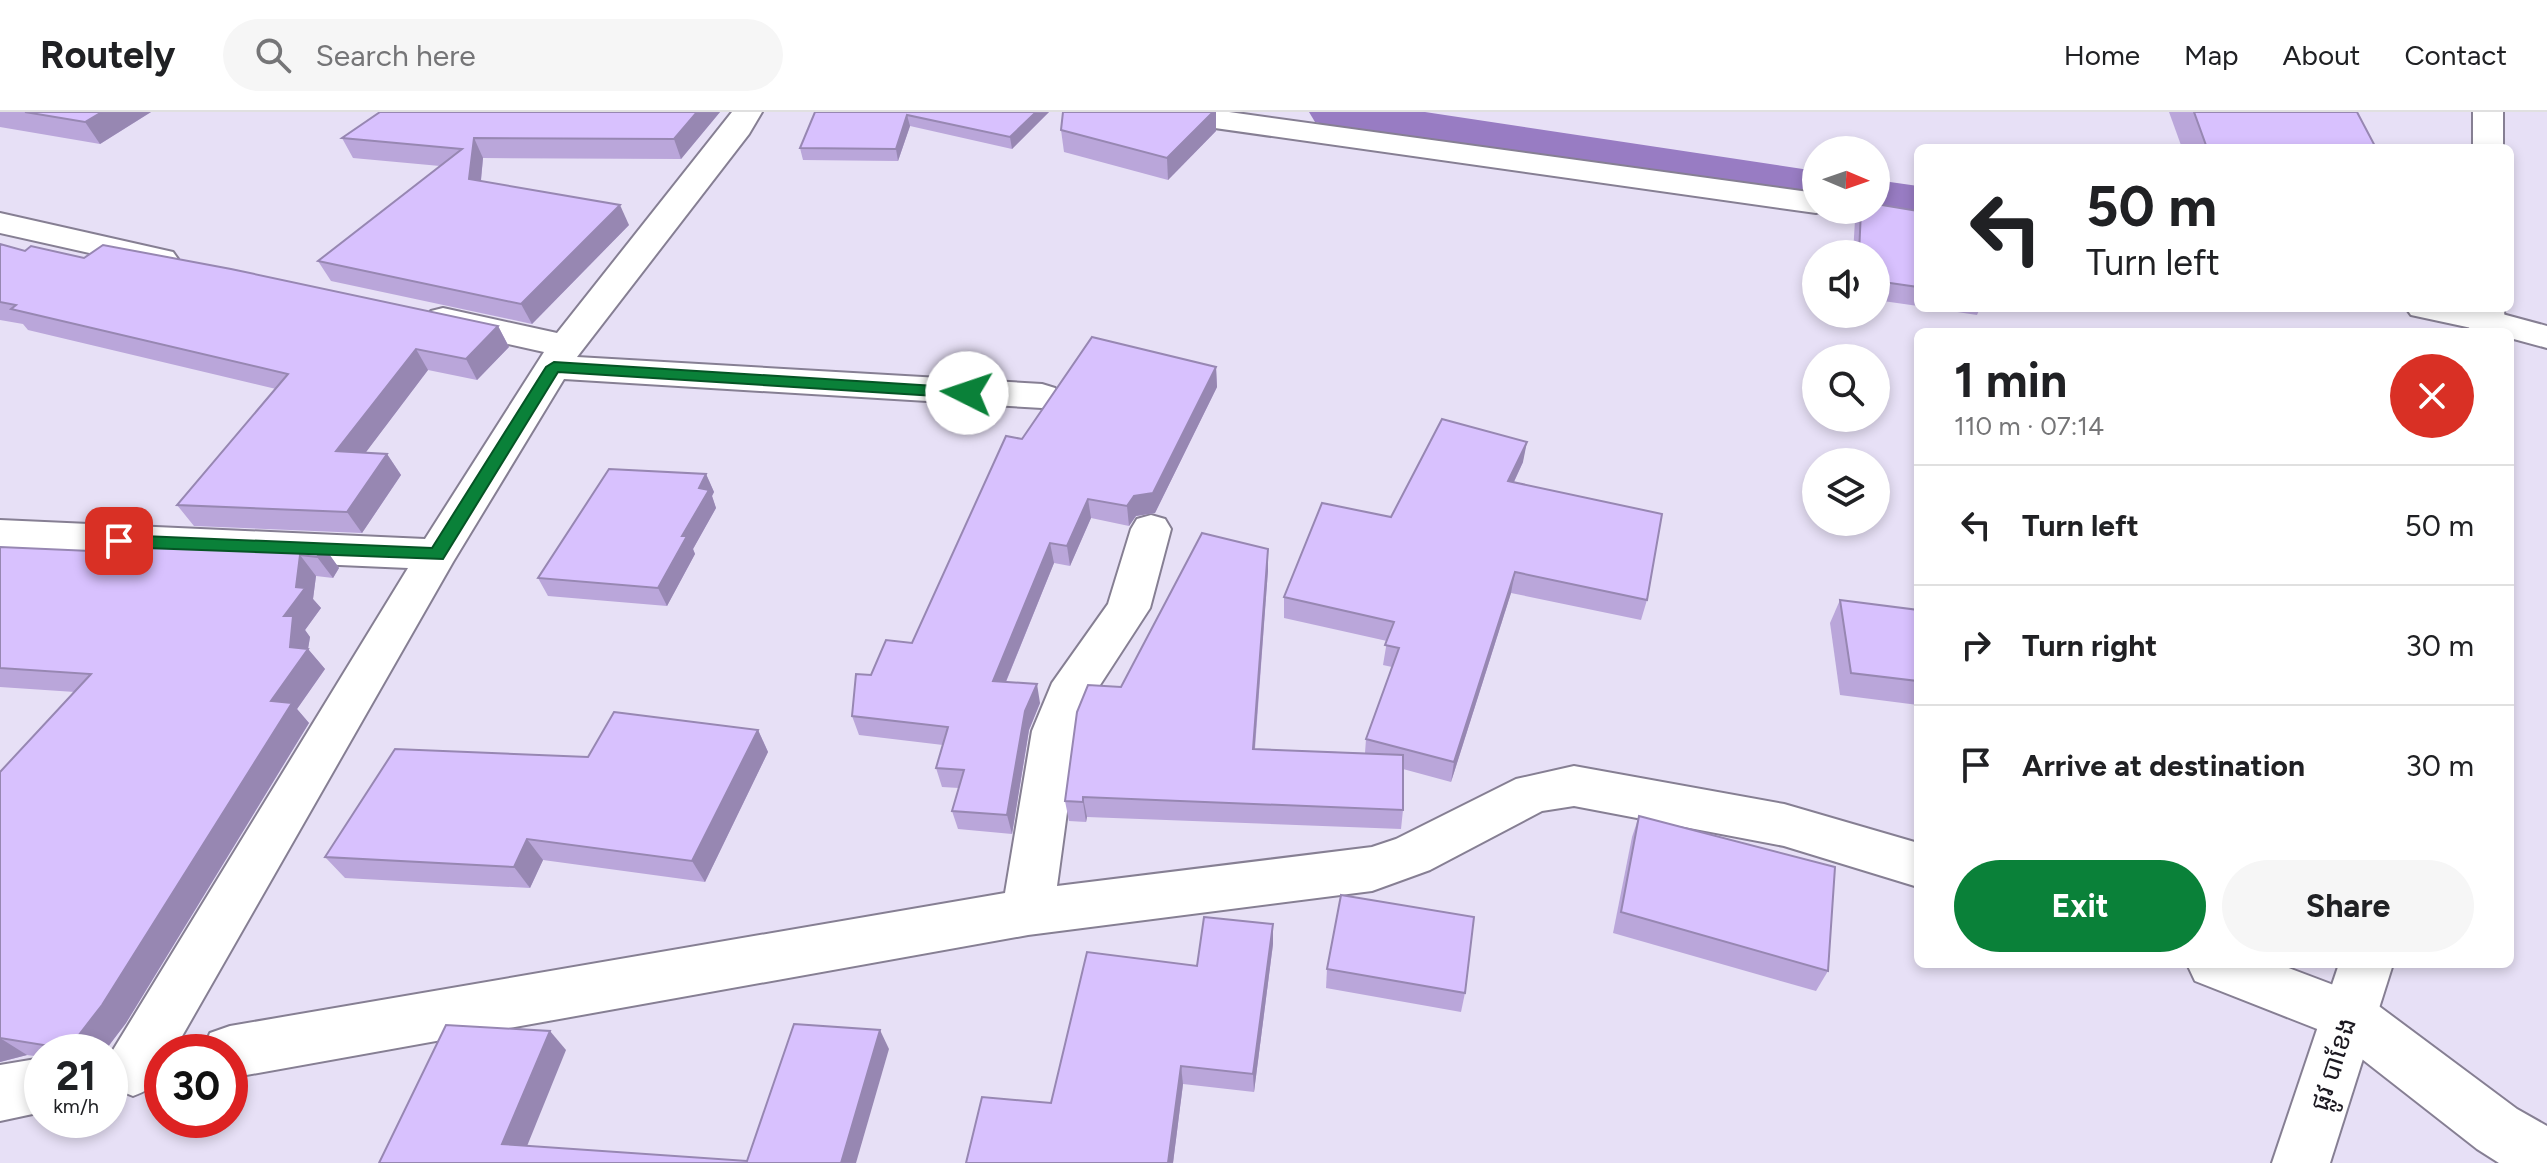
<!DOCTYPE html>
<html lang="en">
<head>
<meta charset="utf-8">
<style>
	:root { --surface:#fff; --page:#f6f6f6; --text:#202124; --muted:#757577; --line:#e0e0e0; --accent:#0a8139 }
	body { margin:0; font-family:Figtree,"Noto Sans Khmer",sans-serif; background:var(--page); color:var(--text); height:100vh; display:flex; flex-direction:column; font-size:30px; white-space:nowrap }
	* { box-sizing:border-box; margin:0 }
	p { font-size:26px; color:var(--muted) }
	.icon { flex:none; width:44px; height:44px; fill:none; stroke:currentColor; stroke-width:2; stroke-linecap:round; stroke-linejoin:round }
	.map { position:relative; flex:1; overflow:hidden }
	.side { position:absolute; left:1914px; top:216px; width:600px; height:640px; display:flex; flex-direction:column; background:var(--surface); border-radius:12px; box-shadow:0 4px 12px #0003 }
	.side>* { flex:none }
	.banner { position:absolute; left:1914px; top:32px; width:600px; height:168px; border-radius:12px; box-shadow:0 4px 12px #0003; background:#fff; color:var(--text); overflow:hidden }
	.needle { width:52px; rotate:92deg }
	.fabs { position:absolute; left:1802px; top:24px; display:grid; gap:16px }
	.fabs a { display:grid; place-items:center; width:88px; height:88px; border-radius:50%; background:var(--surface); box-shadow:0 4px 12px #0003; font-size:40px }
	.speed { position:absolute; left:24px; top:922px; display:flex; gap:16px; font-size:40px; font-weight:700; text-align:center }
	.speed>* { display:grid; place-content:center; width:104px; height:104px; border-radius:50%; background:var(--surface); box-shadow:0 4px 12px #0003; line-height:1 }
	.speed small { font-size:20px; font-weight:400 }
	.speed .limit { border:12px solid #d22; background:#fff; color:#111 }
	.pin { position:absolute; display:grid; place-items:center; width:68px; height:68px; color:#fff; margin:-34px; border-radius:16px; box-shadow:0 4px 12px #0006 }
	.me { position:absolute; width:88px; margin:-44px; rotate:274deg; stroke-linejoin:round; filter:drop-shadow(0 0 6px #0008) }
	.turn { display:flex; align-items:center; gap:28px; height:168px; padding:0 40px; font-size:36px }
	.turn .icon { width:104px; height:104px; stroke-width:2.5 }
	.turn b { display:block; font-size:56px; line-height:68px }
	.round { display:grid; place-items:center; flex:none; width:84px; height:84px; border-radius:42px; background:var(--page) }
	.overview { display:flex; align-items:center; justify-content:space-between; height:136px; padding:0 40px }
	h1 { font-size:48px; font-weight:700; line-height:60px }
	.primary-button { display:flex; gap:16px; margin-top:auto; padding:16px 40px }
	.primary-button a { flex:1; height:92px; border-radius:48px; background:var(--accent); color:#fff; font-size:32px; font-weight:700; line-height:92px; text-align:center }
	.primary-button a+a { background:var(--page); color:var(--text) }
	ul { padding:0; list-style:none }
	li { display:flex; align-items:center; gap:24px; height:120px; padding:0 40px; border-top:2px solid var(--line) }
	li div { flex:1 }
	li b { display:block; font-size:30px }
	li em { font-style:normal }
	header { display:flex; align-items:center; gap:48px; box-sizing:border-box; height:112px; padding:0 40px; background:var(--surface); border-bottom:2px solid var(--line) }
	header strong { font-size:38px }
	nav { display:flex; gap:44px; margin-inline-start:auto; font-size:28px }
	.search { width:560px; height:72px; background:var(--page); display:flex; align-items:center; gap:20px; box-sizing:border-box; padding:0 28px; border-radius:44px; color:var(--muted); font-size:30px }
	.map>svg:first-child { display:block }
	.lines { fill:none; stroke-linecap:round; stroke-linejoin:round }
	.canal { fill:#987cc3; fill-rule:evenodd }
	.street-casing { stroke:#867f93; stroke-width:4 }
	.secondary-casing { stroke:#867f93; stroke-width:4 }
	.street { fill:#fff; fill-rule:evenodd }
	.secondary { fill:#fff; fill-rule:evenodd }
	.wall { fill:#baa6da }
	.shaded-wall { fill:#9787b2 }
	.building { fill:#d8c1fe; stroke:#9787b2; stroke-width:2 }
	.route { fill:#0a8139; stroke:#065425; stroke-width:2 }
	.labels { text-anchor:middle; stroke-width:6; stroke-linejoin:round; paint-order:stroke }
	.near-street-label { font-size:26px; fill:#1c1921; stroke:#fff }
</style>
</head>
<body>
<header>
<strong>Routely</strong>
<div class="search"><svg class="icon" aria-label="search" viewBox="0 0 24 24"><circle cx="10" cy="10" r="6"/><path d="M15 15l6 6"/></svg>Search here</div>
<nav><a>Home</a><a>Map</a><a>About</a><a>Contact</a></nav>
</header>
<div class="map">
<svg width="2547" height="1051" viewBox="0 0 2547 1051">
	<rect width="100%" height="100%" fill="#e7e0f6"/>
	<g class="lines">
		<!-- canal -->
		<g class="canal">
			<polygon points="1309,0 1425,0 1816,59 1816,89 1332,14 1315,10"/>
			<polygon points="1876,68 1918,74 1918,104 1875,98"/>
		</g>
		<defs>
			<g id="street">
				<path d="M 732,0 L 762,0 L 749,22 L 577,245 L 1042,272 L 1055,276 L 1061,284 L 1055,292 L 1042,296 L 564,267 L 453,450 L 173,940 L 162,940 C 162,968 159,974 133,984 L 113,976 C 108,965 108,949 113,938 L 408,456 L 0,438 L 0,408 L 425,427 L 544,240 L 431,215 L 425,207 L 431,199 L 443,196 L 557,221 Z"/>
				<polygon points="1150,0 1229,0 1816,81 1816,98 1826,98 1816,101 1165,9 1155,6"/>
				<polygon points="0,101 173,140 178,147 173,154 161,157 0,121"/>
				<polygon points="2406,196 2480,196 2547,214 2547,236 2510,226 2510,220 2490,220 2411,203"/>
				<polygon points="1151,403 1165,407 1171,417 1150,496 1089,590 1078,619 1057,774 1372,735 1396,727 1516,667 1574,654 1784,692 1918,731 1918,775 1784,734 1574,694 1542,699 1430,758 1372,779 1028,823 230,966 230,940 202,940 210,921 230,914 1005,781 1032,619 1052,571 1108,492 1131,417 1137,407"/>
				<polygon points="2187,852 2278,852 2368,886 2517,997 2547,1014 2547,1051 2499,1051 2477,1037 2330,922 2195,869"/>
				<polygon points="42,946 42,1000 0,1009 0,953"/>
			</g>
			<g id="secondary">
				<rect x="2473" y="0" width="30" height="36"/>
				<polygon points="2470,196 2504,196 2505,220 2469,220"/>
				<polygon points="2339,852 2393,852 2330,1051 2272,1051"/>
			</g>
		</defs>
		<!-- street casing -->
		<use href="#street" class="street-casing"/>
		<!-- secondary casing -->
		<use href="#secondary" class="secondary-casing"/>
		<!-- street -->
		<use href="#street" class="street"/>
		<!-- secondary -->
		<use href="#secondary" class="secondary"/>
	</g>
	<!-- wall -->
	<g class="wall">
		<polygon points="0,0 151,0 100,32 0,15"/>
		<polygon points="380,0 720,0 681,47 483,46 481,69 629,113 532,212 331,169 318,149 440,54 353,46 342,26"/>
		<polygon points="815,0 1049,0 1012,37 910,14 898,49 803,48 800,36"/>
		<polygon points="2169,0 2357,0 2376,36 2182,36"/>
		<polygon points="1061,18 1216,19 1168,68 1064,40"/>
		<polygon points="1858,98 1918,99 1918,194 1876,188 1876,142 1853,142 1855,108"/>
		<polygon points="0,132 25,139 84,146 498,214 509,235 477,268 428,258 365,341 387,342 401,363 362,421 194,414 177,393 276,277 28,218 23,212 0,208"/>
		<polygon points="1931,196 1980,196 1977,203"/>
		<polygon points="1216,255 1217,275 1155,401 1136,404 1129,414 1091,406 1070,454 1054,451 1006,570 1040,591 1029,618 1012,722 958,717 952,699 959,676 942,675 936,656 943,633 859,623 852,604 871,563 912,531 1022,327"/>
		<polygon points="1523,350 1514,370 1647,488 1641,508 1511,481 1451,670 1403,657 1403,698 1401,717 1087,705 1086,710 1069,709 1065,689 1268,437 1268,458 1255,637 1365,641 1366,627 1392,555 1383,553 1387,529 1284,506 1284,485 1391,405"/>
		<polygon points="706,362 714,380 712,384 716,396 693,437 695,442 667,494 548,484 538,466"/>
		<polygon points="0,435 136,441 324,435 339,456 333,466 316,464 313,487 321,496 305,518 310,525 308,537 325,557 297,597 309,611 126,911 104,940 42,940 42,945 27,943 0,950 0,660 75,580 0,575"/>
		<polygon points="1840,488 1918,498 1918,593 1840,583 1830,511"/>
		<polygon points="758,618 768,640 705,770 543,748 530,776 345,766 325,745 588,645"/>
		<polygon points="1639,704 1828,859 1816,879 1613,821 1632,725"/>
		<polygon points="1273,832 1254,980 1183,972 1173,1051 1051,991 1197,854"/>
		<polygon points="1327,857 1465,881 1461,900 1326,876"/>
	</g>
	<!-- shaded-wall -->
	<g class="shaded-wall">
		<polygon points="102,0 151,0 100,32 85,10"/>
		<polygon points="697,0 720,0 681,47 674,27"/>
		<polygon points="1036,0 1049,0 1012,37 1010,25"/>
		<polygon points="1213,0 1216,0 1216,19 1168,68 1167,46"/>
		<polygon points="907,3 910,14 898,49 896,37"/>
		<polygon points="474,26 483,46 479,87 469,67"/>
		<polygon points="620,93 629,113 532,212 521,192"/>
		<polygon points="498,214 509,235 477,268 466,247"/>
		<polygon points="416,237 428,258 351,360 336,339"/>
		<polygon points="1216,255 1217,275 1155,401 1136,404 1129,414 1127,394"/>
		<polygon points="1527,330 1523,350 1505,389 1508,369"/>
		<polygon points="387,342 401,363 362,421 347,400"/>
		<polygon points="706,362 714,380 712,384 716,396 693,437 695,442 667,494 658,476 682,424 699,376"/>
		<polygon points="1088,387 1091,406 1070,454 1067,434"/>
		<polygon points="1050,431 1054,451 998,589 993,569"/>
		<polygon points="324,435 339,456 333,466 317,445"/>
		<polygon points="1268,437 1268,458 1253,657 1253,637"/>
		<polygon points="300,443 316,464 313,487 321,496 305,518 310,525 308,537 325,557 297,597 309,611 126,911 104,940 72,940 68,937 271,589 290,535 284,504 296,475"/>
		<polygon points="1515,460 1511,481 1451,670 1454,650"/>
		<polygon points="1037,572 1040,591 1029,618 1012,722 1007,703 1025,599"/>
		<polygon points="758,618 768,640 705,770 692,749"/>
		<polygon points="1083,685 1087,705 1086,710 1083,690"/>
		<polygon points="527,727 543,748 530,776 514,755"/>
		<polygon points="1273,812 1273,832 1254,980 1253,962"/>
		<polygon points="880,918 889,937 856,1051 841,1051"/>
		<polygon points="550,919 566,938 521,1049 502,1032"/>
		<polygon points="0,926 27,943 0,950"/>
		<polygon points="1181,954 1183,972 1173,1051 1168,1051"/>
	</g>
	<!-- building -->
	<g class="building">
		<polygon points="25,0 102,0 85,10"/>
		<polygon points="380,0 697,0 674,27 474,26 469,67 620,93 521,192 318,149 462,37 342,26"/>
		<polygon points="815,0 1036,0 1010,25 907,3 896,37 800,36"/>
		<polygon points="1063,0 1213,0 1167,46 1061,18"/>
		<polygon points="2194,0 2357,0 2376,36 2207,36"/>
		<polygon points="1876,92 1918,99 1918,175 1876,169 1876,142 1859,142 1861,98 1876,98"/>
		<polygon points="0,132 25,139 31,134 84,146 103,133 231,157 498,214 466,247 416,237 336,339 387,342 347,400 177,393 288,262 11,197 16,193 0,190"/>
		<polygon points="1092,225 1216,255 1153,381 1134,384 1127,394 1088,387 1067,434 1050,431 993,569 1037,572 1025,599 1007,703 952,699 964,658 936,656 948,615 852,604 856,562 871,563 886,528 912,531 1006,324 1022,327"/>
		<polygon points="1442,307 1527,330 1508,369 1662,402 1647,488 1515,460 1454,650 1366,627 1399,536 1385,533 1394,510 1284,485 1322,391 1391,405"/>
		<polygon points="609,357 706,362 699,376 709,378 682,424 687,424 658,476 538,466"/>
		<polygon points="1202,421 1268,437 1253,637 1403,643 1403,698 1083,685 1083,690 1065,689 1077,600 1088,573 1121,575"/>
		<polygon points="147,427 324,435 317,445 300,443 296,475 305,476 284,504 293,504 290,535 308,537 271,589 292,591 102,893 68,937 0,926 0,660 91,562 0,556 0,435 136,441"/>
		<polygon points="1840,488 1918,498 1918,569 1851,561"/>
		<polygon points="614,600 758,618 692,749 527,727 514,755 325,745 395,637 588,645"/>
		<polygon points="1639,704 1835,755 1828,859 1621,800"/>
		<polygon points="1341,783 1474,805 1465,881 1327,857"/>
		<polygon points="1204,805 1273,812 1253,962 1181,954 1168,1051 966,1051 982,985 1051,991 1087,840 1197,854"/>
		<polygon points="794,912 880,918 841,1051 379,1051 446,913 550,919 502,1032 747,1049"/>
	</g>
	<!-- route -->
	<polygon class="route" points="554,250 967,276 974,281 967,286 558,260 443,447 119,435 111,429 119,423 432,436 546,255"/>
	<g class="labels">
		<!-- near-street labels -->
		<g class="near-street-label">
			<text transform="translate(2333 952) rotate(-72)" y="9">ផ្លូវ បាខែង</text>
		</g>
	</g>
</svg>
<div class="fabs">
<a><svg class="needle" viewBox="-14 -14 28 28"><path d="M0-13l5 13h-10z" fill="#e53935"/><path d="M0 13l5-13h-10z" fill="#757577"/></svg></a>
<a><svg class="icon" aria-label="sound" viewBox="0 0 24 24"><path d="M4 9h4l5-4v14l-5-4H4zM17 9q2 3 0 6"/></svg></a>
<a><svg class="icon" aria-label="search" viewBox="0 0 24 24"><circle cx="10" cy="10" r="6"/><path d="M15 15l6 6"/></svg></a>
<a><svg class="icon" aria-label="layers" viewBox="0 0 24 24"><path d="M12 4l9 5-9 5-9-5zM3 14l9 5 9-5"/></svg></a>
</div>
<div class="speed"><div>21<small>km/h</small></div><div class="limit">30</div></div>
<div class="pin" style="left:119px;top:429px;background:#d93025"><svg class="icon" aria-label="arrive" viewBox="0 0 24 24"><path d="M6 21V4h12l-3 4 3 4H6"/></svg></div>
<svg class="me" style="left:967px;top:281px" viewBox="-20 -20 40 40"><circle r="19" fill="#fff"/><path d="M0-13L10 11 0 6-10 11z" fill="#0a8139"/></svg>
<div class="banner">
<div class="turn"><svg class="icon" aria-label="left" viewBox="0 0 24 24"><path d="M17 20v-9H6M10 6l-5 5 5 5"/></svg><div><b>50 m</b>Turn left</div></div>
</div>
<section class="side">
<div class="overview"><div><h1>1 min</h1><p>110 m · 07:14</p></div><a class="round" style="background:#d93025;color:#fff"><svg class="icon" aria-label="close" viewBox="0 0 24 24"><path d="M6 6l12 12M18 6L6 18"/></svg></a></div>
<ul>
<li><svg class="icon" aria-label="left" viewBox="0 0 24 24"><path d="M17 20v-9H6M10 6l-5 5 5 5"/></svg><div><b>Turn left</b></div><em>50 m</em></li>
<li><svg class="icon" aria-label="right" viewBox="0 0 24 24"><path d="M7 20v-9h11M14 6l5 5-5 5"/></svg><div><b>Turn right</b></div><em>30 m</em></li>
<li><svg class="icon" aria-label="arrive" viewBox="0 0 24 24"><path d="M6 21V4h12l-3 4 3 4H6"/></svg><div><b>Arrive at destination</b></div><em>30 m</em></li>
</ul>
<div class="primary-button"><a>Exit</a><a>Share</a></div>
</section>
</div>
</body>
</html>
